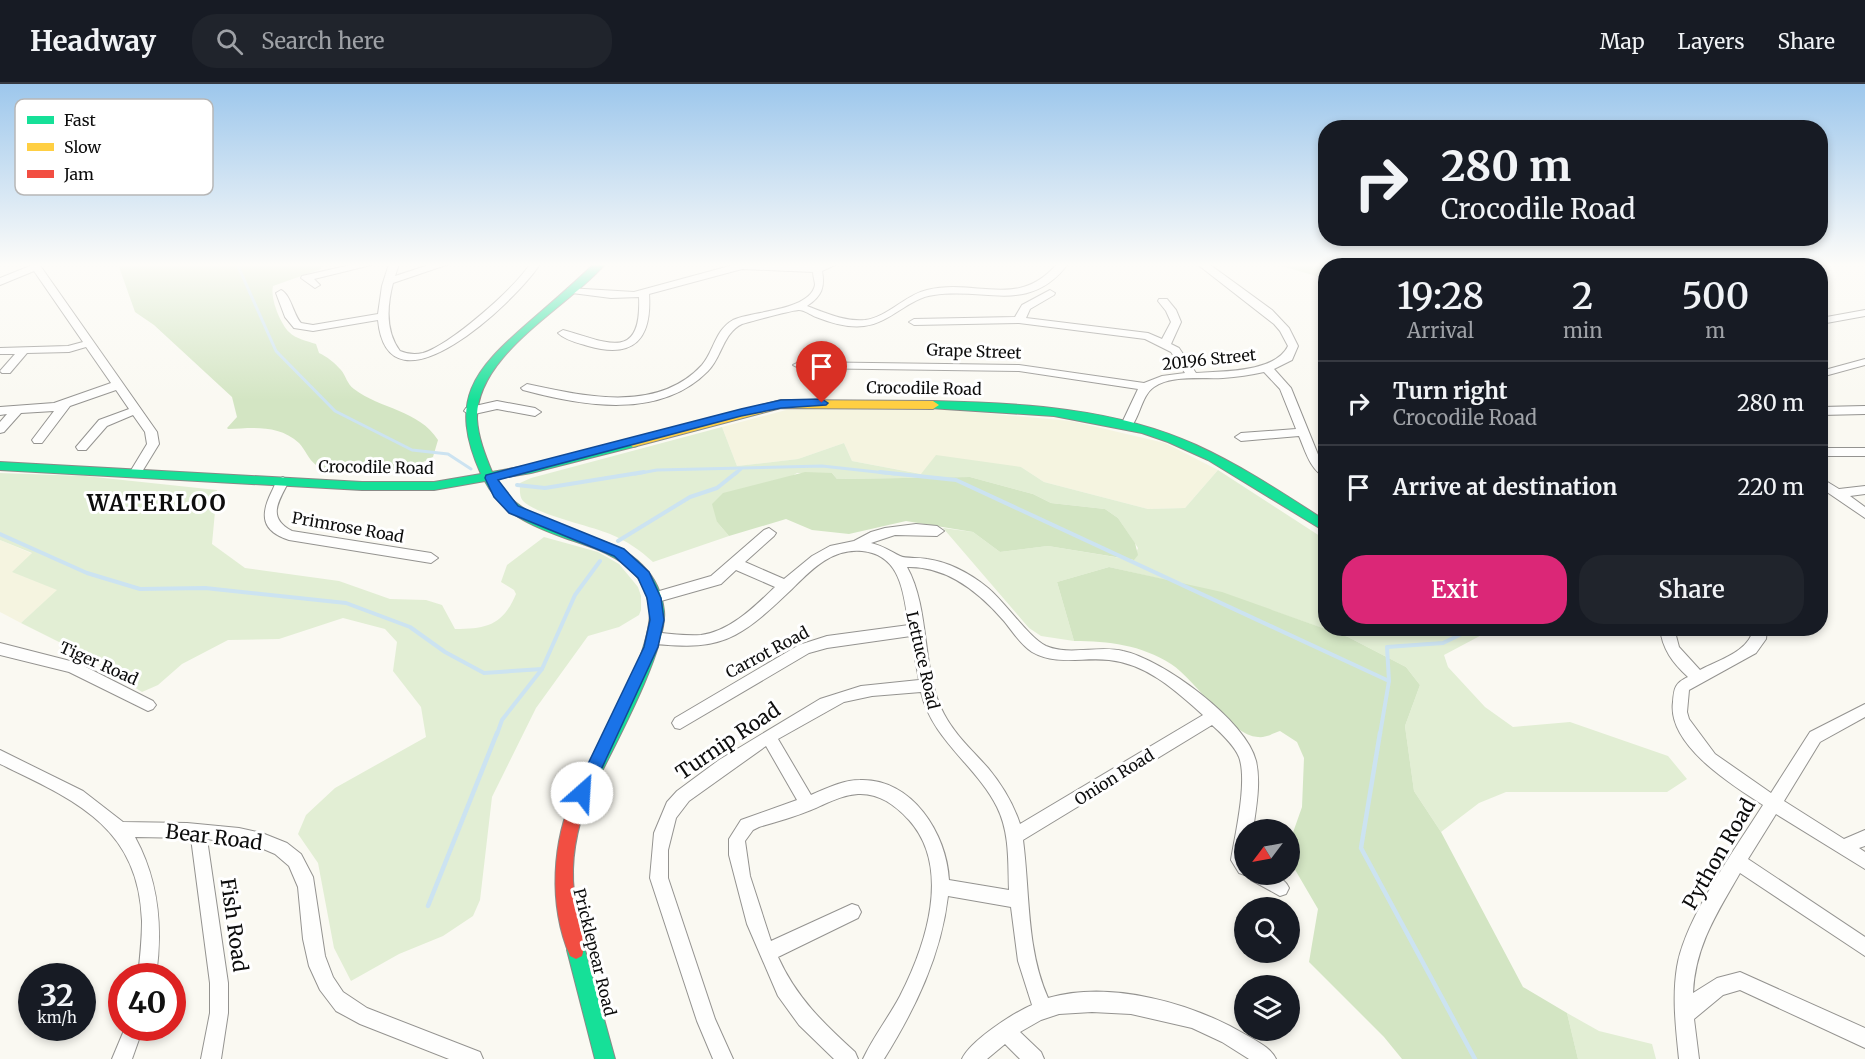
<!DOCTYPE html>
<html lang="en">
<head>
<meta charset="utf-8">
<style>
	:root { --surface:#171b24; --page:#20242c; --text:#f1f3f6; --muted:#9ea1a6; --line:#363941; --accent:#db2777 }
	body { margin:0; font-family:Merriweather,serif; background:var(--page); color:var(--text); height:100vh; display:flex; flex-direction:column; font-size:22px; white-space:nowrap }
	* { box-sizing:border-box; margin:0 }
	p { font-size:20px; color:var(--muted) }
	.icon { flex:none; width:33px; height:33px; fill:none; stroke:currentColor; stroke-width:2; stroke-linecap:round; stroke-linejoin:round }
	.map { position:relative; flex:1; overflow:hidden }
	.drawer { position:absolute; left:1318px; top:174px; width:510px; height:378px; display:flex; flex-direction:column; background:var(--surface); border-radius:24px; box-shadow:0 3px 9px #0003 }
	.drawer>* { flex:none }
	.hud { position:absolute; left:1318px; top:36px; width:510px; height:126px; border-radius:24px; box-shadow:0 3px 9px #0003; background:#171b24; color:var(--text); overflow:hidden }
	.needle { width:39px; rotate:238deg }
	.tools { position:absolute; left:1234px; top:735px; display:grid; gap:12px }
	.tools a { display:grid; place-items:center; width:66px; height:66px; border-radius:50%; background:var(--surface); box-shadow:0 3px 9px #0003; font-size:30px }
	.speed { position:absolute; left:18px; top:879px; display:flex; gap:12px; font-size:30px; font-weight:700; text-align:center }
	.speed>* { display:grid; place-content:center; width:78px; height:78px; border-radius:50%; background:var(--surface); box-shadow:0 3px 9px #0003; line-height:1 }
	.speed small { font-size:15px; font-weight:400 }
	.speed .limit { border:9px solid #d22; background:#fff; color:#111 }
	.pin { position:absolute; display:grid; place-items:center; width:51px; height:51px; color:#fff; margin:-62px -26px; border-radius:50% 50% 50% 0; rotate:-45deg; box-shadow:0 0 6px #0007 }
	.pin .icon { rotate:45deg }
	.me { position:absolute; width:66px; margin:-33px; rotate:26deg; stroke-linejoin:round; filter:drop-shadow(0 0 4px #0008) }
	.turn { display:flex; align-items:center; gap:21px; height:126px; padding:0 24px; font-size:27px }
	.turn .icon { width:78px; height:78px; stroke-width:2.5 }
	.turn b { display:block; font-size:42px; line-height:51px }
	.eta { display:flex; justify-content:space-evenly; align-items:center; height:102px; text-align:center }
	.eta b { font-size:36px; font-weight:600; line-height:42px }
	.cta { display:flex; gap:12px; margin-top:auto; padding:12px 24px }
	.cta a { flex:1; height:69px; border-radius:24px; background:var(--accent); color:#fff; font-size:24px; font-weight:600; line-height:69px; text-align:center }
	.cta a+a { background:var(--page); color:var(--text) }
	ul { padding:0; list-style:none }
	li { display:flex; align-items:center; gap:18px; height:84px; padding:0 24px; border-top:2px solid var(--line) }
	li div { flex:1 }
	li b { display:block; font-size:22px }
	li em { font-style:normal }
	header { display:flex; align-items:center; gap:36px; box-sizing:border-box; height:84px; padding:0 30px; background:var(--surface); border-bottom:2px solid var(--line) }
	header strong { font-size:28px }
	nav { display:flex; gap:33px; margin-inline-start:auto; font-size:21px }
	.search { width:420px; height:54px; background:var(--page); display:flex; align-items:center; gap:15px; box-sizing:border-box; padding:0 21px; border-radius:24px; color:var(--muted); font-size:22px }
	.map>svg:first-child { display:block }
	.farmland { fill:#f5f4e0 }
	.green { fill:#e2eed4 }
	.forest { fill:#d3e5c3 }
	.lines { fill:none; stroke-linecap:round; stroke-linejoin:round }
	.stream-far2 { stroke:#cce3f1; stroke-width:3 }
	.stream-far1 { stroke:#cce3f1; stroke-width:4 }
	.stream { stroke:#cce3f1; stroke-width:4.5 }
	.river { fill:#cce3f1; fill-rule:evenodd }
	.street-casing { stroke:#949390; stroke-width:2 }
	.fast-casing { stroke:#8a8a87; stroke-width:2 }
	.slow-casing { stroke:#8a8a87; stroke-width:2 }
	.jam-casing { stroke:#8a8a87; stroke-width:2 }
	.street { fill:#fefefd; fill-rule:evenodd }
	.fast { fill:#16e098; fill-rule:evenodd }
	.slow { fill:#ffcf43; fill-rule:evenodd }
	.jam { fill:#f24e42; fill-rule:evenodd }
	.route { fill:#1a73e8; stroke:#114b97; stroke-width:1.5 }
	.labels { text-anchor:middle; stroke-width:6; stroke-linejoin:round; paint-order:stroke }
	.street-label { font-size:16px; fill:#0d0d0d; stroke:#fff }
	.near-street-label { font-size:20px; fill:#0d0d0d; stroke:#fff }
	.district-label { font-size:22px; font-weight:bold; letter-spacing:1.5px; fill:#0d0d0d; stroke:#fff }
	.key { fill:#fff; stroke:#b6b6b6; stroke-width:1.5 }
	.key-label { font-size:16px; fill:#0d0d0d }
</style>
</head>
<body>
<header>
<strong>Headway</strong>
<div class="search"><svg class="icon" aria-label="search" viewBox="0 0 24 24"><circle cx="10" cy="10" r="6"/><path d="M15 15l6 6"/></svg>Search here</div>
<nav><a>Map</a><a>Layers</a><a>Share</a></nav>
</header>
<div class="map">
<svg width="1865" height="975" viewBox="0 0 1865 975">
	<rect width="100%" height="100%" fill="#faf9f2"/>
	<!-- farmland -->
	<g class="farmland">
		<polygon points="807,325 949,326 1071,337 1165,359 1218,386 1185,424 1148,425 1044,398 1021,383 922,390 852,377 844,359 798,375 737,382 722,343 786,326"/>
		<polygon points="0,456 33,470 13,488 58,506 21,539 0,528"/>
	</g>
	<!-- green -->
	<g class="green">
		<polygon points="1366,180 1828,180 1821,185 1821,182"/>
		<path d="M 722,343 L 737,382 L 798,375 L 844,359 L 852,377 L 921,390 L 936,371 L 1021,383 L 1044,398 L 1148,425 L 1185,424 L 1218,386 L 1326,456 L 1326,544 L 1493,545 L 1444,571 L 1448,583 L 1485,623 L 1513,643 L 1570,638 L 1668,672 L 1687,695 L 1667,708 L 1506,708 L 1479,719 L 1441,748 L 1414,707 L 1405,642 L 1420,601 L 1406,583 L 1348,553 L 1222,509 L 1109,483 L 1057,498 L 1074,557 L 1041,552 L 1029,544 L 943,444 L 973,448 L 1000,468 L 1048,462 L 1133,476 L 1138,464 L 1118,434 L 1105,425 L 1051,419 L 1033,410 L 970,393 L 837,395 L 832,389 L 797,389 L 717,438 L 729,452 L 653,478 C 640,466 627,457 610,450 C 591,442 535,430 523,417 C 519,412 520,406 520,399 L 531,394 Z"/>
		<path d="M 0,389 L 85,392 L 217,406 L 212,460 L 245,484 L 339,497 L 390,515 L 426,516 L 442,521 L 455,545 C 487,545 503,541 516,510 L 514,506 L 501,498 L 507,481 L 544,453 L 598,468 L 619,480 L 638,503 L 641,512 L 641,526 L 639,531 L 619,543 L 588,552 L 536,624 L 492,713 L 480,816 L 473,832 L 443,852 L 399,870 L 351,897 L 334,864 L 318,779 L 298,750 L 306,731 L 335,704 L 426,653 L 421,623 L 393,587 L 397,558 L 385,545 L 343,534 L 279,555 L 228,556 L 182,580 L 158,601 L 142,608 L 75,566 L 21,539 L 57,506 L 12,488 L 32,469 L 0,456 Z"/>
		<polygon points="1567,929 1599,947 1652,960 1656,975 1578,975"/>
	</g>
	<!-- forest -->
	<g class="forest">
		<path d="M 118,180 L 322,180 L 321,185 L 273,202 C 270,214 280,239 289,248 C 296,255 307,257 316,260 L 319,269 C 326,272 335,279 341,286 C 346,292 347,300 354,305 C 380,325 419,326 438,356 L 433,373 C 403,390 367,394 334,386 C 328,385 321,384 316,381 C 308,375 305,365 299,359 C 278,340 253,344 228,345 L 227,344 L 237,333 L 232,313 L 154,241 L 135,228 Z"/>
		<polygon points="1275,180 1366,180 1367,181 1326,182 1326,195"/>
		<polygon points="805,388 832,389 837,395 970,393 1033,410 1051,419 1105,425 1118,434 1135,459 1138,471 1134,476 1048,462 1000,468 973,448 906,437 849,450 812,446 786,435 729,452 717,438 712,420 723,409"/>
		<path d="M 1109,483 L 1222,508 L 1348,553 L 1406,583 L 1420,601 L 1405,642 L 1414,707 L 1441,748 L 1523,903 L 1567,929 L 1578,975 L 1402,975 L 1384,953 L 1309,878 L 1318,825 L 1290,777 L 1290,757 L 1302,723 L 1304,674 L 1297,658 L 1280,647 C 1274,649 1265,654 1258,653 C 1230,652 1197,597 1171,580 C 1141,561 1109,557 1074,557 L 1057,498 Z"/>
	</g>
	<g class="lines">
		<!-- stream-far2 -->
		<g class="stream-far2">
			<polyline points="237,180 276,267 335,327 412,366 448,370 471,385"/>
			<polyline points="635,390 657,386 822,382 895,390"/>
			<polyline points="735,390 741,385"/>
		</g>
		<!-- stream-far1 -->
		<g class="stream-far1">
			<polyline points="880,388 956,396 1389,597"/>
			<polyline points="517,401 545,404 644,388"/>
			<polyline points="0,450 87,489 140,505 205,504 346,519 410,543 445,568 484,589 542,585"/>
			<polyline points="618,457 690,413 717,404 737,388"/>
			<polyline points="497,650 502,636 542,585 575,511 600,477"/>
			<polyline points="1380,650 1389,597 1387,563 1443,559 1474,544"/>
		</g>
		<!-- stream -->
		<g class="stream">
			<polyline points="1380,649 1361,764 1475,975"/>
			<polyline points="428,822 497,649"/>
		</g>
		<!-- river -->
		<g class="river">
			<rect x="1368" y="180" width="17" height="2"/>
			<polygon points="1600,180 1616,180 1600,182"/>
		</g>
		<defs>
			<g id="street">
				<polygon points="29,180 39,180 157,348 159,360 140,391 136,392 130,388 147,360 145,348 133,331 107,342 86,366 78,366 76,363 99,336 129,325 116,306 70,322 42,359 34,359 32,356 54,327 21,329 4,348 0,349 0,338 7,330 0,331 0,323 54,319 111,299 86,263 69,268 27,269 10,289 2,289 0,287 15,270 0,270 0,264 68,262 83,258 34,187 0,201 0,194 30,182"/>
				<polygon points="355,180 375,180 314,195 320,201 315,204 301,194 302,192"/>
				<path d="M 389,180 L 399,180 L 395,192 L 432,180 L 449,180 L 393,199 C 387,222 385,247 400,267 C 407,270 415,271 423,269 C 450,261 514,205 530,180 L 540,180 C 517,216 388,339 378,236 L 313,247 L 294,244 L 285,233 L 276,209 L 281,206 C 291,211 293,230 301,239 L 313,241 L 378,230 L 382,202 Z"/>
				<path d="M 737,180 L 837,180 L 822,187 C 825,203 822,212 807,222 C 826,229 845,238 865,236 C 888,233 905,211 927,206 C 976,194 1018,226 1057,180 L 1068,180 C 1029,231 986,203 934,211 C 908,214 891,239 864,242 C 848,244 831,239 816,233 C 811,231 804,226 799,226 C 793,226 748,238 742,240 C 723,249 722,273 708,287 C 660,336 582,322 523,306 L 521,304 L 527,300 C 583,312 657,330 702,281 C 714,267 715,246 733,236 C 752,227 810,227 815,201 C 815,198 813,192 813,188 L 742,185 L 649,210 C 652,255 634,275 588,262 C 578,259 565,256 558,249 L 563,246 C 605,257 642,280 639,213 L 611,214 L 572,209 L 567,206 L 568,204 L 634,208 Z"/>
				<path d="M 1197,180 L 1209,180 L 1272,226 L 1289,244 L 1298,262 L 1292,276 L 1274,285 L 1291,304 L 1319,373 L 1326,381 L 1326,393 C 1311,388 1305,366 1299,352 L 1241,357 L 1235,353 L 1241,349 L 1296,345 L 1280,305 L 1264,288 C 1251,291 1237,293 1223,294 C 1202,295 1171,291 1154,303 C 1140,312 1139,341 1127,345 L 1121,341 L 1138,305 L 1019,287 L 799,284 L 793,281 L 799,278 L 1019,281 L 1144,299 L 1162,292 L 1185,289 L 1171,268 L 1145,255 L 1019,239 L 914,241 L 909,238 L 914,235 L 1015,233 L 1022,221 L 1050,206 L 1055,209 L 1054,211 L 1030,225 L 1026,234 L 1148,249 L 1162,255 L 1171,238 L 1166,227 L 1158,217 L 1159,215 L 1167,215 L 1176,226 L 1181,238 L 1171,260 L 1179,264 L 1196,289 C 1222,287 1275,289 1288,262 L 1280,247 L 1274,240 Z"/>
				<polygon points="1865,226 1865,232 1821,240 1821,234"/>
				<polygon points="1865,275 1865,281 1821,293 1821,287"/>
				<polygon points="497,317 535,324 541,328 535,332 497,325 470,331 464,327 466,324"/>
				<polygon points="1865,322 1865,330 1821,331 1821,323"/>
				<rect x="1821" y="364" width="44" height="8"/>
				<path d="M 283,393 L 289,397 C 279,417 266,433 292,447 L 431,469 L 438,474 L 431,479 L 289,456 C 261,447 260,431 272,407 C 275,401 276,395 283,393 Z"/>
				<polygon points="1821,394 1839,405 1865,402 1865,410 1850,412 1865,423 1865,434 1821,404"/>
				<path d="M 916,440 L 937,442 L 944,447 L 937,452 L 895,451 L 871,459 C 883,462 890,467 900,472 C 906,475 919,473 927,475 C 949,478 971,490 988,504 C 1005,518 1029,554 1046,562 C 1069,572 1099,561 1123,567 C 1162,575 1247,637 1256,677 C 1261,699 1256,724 1253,746 L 1245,746 L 1245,791 L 1239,789 L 1231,776 C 1235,751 1248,697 1239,673 C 1234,661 1222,650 1212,641 L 1023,756 C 1030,809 1026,864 1048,914 C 1111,896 1193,919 1248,952 C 1258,958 1271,964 1276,975 L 1249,975 L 1222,958 L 1192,944 L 1131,930 L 1092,928 L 1059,930 L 1041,936 L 1020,948 L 1041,968 L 1044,975 L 1020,975 L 1005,960 L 987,975 L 962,975 C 970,957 1013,929 1032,921 L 1018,877 L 1011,823 L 948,812 C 941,872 915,925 884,975 L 863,975 C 873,953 889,933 900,912 C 926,861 952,784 909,736 C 895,721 879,709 858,710 C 841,711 826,720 811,726 C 794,733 776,738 759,743 L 753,746 L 745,757 L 750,792 L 771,857 L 852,820 L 858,822 L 861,828 L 858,834 L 778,873 C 796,913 823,939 855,968 L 858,975 L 834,975 L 799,941 L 778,912 L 747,840 L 729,771 L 729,755 L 741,736 L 797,716 L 766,662 L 689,717 L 676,734 L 668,766 L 668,794 L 715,935 L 733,975 L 713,975 L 697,937 L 650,794 L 654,749 L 667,718 L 677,707 L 719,676 L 820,615 L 861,602 L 919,596 L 911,552 L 827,564 L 809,569 L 680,645 L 675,644 L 672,639 L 675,634 L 799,561 L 827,552 L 909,541 C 903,510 902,471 862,467 C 832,464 811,486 792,505 C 776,520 756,540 735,551 C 708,565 683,562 654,560 L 649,558 L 647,554 L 649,550 L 654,548 C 670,550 686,552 701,551 C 731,547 755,522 775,503 L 736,486 L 721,500 L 654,519 L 649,518 L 647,514 L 649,510 L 711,492 L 764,446 L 769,444 L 776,449 L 774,452 L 745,478 L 784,495 L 812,472 L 830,462 L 854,457 L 871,448 L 885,444 ZM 907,483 C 947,482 979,508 1004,537 C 1013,548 1020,560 1032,568 C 1056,582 1083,573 1109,576 C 1147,580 1175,606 1203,631 L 1020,740 C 1013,719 1002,701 988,684 C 973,667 955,651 944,630 C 921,588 931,526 907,483 ZM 921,608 C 932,656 976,681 997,723 C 1010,749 1008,779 1009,806 L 949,796 C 947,750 912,694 860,696 C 843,696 827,704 811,711 L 778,655 L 844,618 L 872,612 Z"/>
				<path d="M 1660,544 L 1674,544 L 1679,563 L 1700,586 C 1718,576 1751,567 1753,544 L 1767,544 L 1766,555 L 1756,569 L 1689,606 L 1687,628 L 1689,635 L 1715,670 L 1771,709 L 1810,648 L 1865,620 L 1865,633 L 1820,658 L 1784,717 L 1844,755 L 1865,746 L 1865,762 L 1859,764 L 1865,768 L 1865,785 L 1776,730 L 1748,775 L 1865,853 L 1865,872 L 1740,789 C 1717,829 1695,862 1693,909 L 1717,894 L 1740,888 L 1865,944 L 1865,964 L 1740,906 L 1723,911 L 1694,935 L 1699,975 L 1679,975 C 1676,945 1672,914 1677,883 C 1685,834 1736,764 1763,721 C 1732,701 1667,661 1673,618 C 1674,604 1675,599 1688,593 C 1673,579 1662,565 1660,544 Z"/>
				<polygon points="0,559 78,579 153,617 156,621 153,625 148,627 69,588 0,571"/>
				<path d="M 0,666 L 83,707 L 123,738 L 187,739 L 239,744 L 262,749 L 287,759 L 301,770 L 313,793 L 325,872 L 333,893 L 343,908 L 367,924 L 480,968 L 483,975 L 449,975 L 360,940 L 336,927 L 320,906 L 309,882 L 303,855 L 298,803 L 289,782 L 275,770 L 261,764 L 207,755 L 228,899 L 228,929 L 221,975 L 201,975 L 210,929 L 210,899 L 191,754 L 135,753 C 159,797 163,843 156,892 L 138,892 C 140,874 142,856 142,837 C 139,743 75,716 0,680 Z"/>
				<path d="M 1249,790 C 1264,790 1282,788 1289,804 L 1286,810 L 1280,812 L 1251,796 Z"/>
				<polygon points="125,944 143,944 132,975 112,975"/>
			</g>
			<g id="fast">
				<path d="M 594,180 L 605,180 C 566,225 476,270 477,335 C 478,353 485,371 492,388 L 531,381 L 633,355 L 639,359 L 637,362 L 531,389 L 496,395 C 512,425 544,436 574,447 C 597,455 626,463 643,482 C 655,494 662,510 664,527 C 668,567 606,677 587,717 L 581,719 L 575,717 L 573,712 C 596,662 646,585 650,531 C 651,516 644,500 634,489 C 617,470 588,462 565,454 C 532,442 502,430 485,397 L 434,406 L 362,406 L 0,386 L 0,378 L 362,398 L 434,398 L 481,390 C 448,316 473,287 528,239 C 550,220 573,200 594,180 Z"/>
				<path d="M 933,317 C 1021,319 1115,324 1196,361 C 1242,382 1284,410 1326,437 L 1326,448 L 1208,376 L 1168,358 L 1142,349 L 1054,332 L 929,324 L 927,321 L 929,318 Z"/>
				<polygon points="576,857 582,860 585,866 615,975 595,975 567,866 570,860"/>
			</g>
			<polygon id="slow" points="781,316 933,317 939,321 933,325 781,324 633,363 627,359 629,356"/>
			<path id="jam" d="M 581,705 L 587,707 L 589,712 C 577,743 570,774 574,808 C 575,824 588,859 582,872 L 576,875 L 570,872 C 548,820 552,757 575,707 Z"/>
		</defs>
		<!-- street casing -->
		<use href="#street" class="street-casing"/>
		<!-- fast casing -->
		<use href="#fast" class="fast-casing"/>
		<!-- slow casing -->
		<use href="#slow" class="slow-casing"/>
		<!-- jam casing -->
		<use href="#jam" class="jam-casing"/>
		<!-- street -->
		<use href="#street" class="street"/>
		<!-- fast -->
		<use href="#fast" class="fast"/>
		<!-- slow -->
		<use href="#slow" class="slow"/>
		<!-- jam -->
		<use href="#jam" class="jam"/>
	</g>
	<!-- sky -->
	<linearGradient id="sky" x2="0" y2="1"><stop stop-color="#9dc7ec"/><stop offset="0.57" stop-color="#fdfcf9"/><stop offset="1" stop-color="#fdfcf9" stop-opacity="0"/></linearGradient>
	<rect width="1865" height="317" fill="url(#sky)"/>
	<!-- route -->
	<polygon class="route" points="822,315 828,319 826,321 781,324 741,332 498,396 518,422 624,465 649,488 661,514 664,536 658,563 588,714 582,716 576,714 574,709 644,563 650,536 647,514 638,494 614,472 509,429 494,413 485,394 486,391 741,325 781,316"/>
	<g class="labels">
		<!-- street labels -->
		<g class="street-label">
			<text transform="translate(974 267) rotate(2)" y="6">Grape Street</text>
			<text transform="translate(1209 275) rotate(-6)" y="6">20196 Street</text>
			<text transform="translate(924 304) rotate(1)" y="6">Crocodile Road</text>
			<text transform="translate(376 383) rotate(1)" y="6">Crocodile Road</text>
			<text transform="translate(348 443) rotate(10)" y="6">Primrose Road</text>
			<text transform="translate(767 568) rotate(-28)" y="6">Carrot Road</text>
			<text transform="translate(923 576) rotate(77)" y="6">Lettuce Road</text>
			<text transform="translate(99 579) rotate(24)" y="6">Tiger Road</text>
			<text transform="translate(1114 693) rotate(-32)" y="6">Onion Road</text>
			<text transform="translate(595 868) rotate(76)" y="6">Pricklepear Road</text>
		</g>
		<!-- near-street labels -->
		<g class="near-street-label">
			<text transform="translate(728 657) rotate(-34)" y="7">Turnip Road</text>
			<text transform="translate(214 753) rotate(7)" y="7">Bear Road</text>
			<text transform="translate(1719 770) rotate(-60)" y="7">Python Road</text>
			<text transform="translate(234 841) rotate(82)" y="7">Fish Road</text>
		</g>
		<!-- district labels -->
		<g class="district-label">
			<text x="157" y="427">WATERLOO</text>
		</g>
	</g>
	<!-- legend -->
	<rect x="15" y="15" width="198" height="96" rx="9" class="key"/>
	<rect x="27" y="32" width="27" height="8" fill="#16e098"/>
	<rect x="27" y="59" width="27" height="8" fill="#ffcf43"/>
	<rect x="27" y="86" width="27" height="8" fill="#f24e42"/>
	<g class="key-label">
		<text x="64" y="42">Fast</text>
		<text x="64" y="69">Slow</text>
		<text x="64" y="96">Jam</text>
	</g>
</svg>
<div class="tools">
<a><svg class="needle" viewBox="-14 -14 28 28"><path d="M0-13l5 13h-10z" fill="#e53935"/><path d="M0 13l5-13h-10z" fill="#9ea1a6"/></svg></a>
<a><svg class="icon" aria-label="search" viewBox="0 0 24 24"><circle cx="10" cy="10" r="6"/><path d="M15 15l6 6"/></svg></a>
<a><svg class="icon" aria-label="layers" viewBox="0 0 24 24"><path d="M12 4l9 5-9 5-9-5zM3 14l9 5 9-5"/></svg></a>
</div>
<div class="speed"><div>32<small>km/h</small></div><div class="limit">40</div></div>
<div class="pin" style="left:822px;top:319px;background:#d93025"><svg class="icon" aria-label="arrive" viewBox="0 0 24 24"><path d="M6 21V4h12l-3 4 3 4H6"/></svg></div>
<svg class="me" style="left:582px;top:709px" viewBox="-20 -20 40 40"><circle r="19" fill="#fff"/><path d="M0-13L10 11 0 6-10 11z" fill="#1a73e8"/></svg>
<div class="hud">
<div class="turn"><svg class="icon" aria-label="right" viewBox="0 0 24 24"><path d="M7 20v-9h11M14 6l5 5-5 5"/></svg><div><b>280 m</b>Crocodile Road</div></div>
</div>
<section class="drawer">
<div class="eta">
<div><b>19:28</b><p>Arrival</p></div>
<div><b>2</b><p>min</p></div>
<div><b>500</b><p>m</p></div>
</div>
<ul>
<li><svg class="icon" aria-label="right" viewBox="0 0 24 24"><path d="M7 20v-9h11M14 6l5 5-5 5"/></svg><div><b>Turn right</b><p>Crocodile Road</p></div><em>280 m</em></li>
<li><svg class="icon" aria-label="arrive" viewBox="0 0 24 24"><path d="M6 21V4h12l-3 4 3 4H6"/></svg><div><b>Arrive at destination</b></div><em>220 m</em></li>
</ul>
<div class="cta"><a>Exit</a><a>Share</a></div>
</section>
</div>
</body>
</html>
